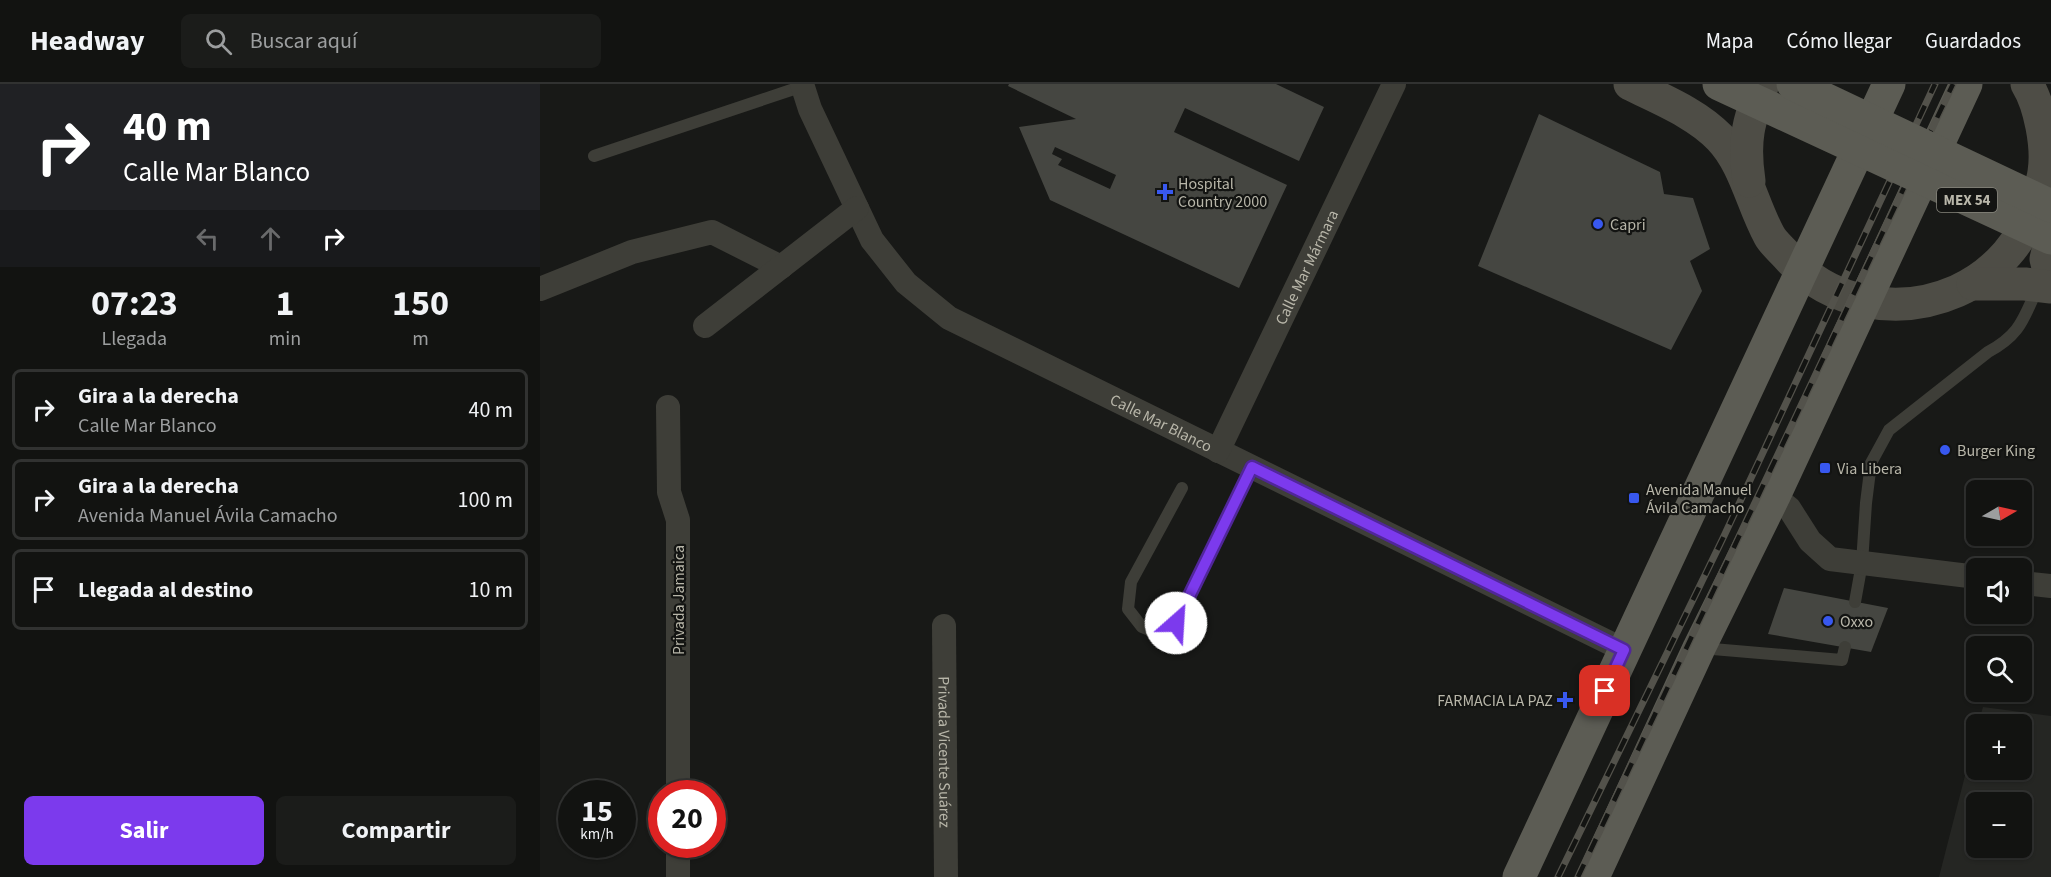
<!DOCTYPE html>
<html lang="es">
<head>
<meta charset="utf-8">
<style>
	:root { --surface:#121311; --page:#1b1c1a; --text:#f1f3f6; --muted:#9c9e9f; --line:#313231; --accent:#7c3aed }
	body { margin:0; font-family:"Source Sans 3",sans-serif; background:var(--page); color:var(--text); height:100vh; display:flex; flex-direction:column; font-size:22px; white-space:nowrap }
	* { box-sizing:border-box; margin:0 }
	p { font-size:20px; color:var(--muted) }
	.icon { flex:none; width:33px; height:33px; fill:none; stroke:currentColor; stroke-width:2; stroke-linecap:round; stroke-linejoin:round }
	.map { position:relative; flex:1; overflow:hidden }
	.side { display:flex; flex-direction:column; background:var(--surface); width:540px }
	.side>* { flex:none }
	.banner { background:#202124; color:#fff; overflow:hidden }
	.needle { width:39px; rotate:81deg }
	.fabs { position:absolute; left:1426px; top:396px; display:grid; gap:12px }
	.fabs a { display:grid; place-items:center; width:66px; height:66px; border-radius:9px; background:var(--surface); box-shadow:0 2px 4px #0004,0 0 0 2px var(--line); font-size:30px }
	.speed { position:absolute; left:18px; top:696px; display:flex; gap:12px; font-size:30px; font-weight:700; text-align:center }
	.speed>* { display:grid; place-content:center; width:78px; height:78px; border-radius:50%; background:var(--surface); box-shadow:0 2px 4px #0004,0 0 0 2px var(--line); line-height:1 }
	.speed small { font-size:15px; font-weight:400 }
	.speed .limit { border:9px solid #d22; background:#fff; color:#111 }
	.pin { position:absolute; display:grid; place-items:center; width:51px; height:51px; color:#fff; margin:-26px; border-radius:12px; box-shadow:0 3px 9px #0006 }
	.me { position:absolute; width:66px; margin:-33px; rotate:26deg; stroke-linejoin:round; filter:drop-shadow(0 0 4px #0008) }
	.turn { display:flex; align-items:center; gap:21px; height:126px; padding:0 24px; font-size:27px }
	.turn .icon { width:78px; height:78px; stroke-width:2.5 }
	.turn b { display:block; font-size:42px; line-height:51px }
	.lanes { display:flex; align-items:center; height:57px; padding:0 24px; background:#0003; justify-content:center; gap:30px; direction:ltr }
	.lanes .off { opacity:.35 }
	.eta { display:flex; justify-content:space-evenly; align-items:center; height:102px; text-align:center }
	.eta b { font-size:36px; font-weight:700; line-height:42px }
	.button { display:flex; gap:12px; margin-top:auto; padding:12px 24px }
	.button a { flex:1; height:69px; border-radius:9px; background:var(--accent); color:#fff; font-size:24px; font-weight:700; line-height:69px; text-align:center }
	.button a+a { background:var(--page); color:var(--text) }
	ul { padding:0; list-style:none }
	li { display:flex; align-items:center; gap:18px; height:81px; margin:0 12px 9px; padding:0 12px; border:3px solid var(--line); border-radius:9px }
	li div { flex:1 }
	li b { display:block; font-size:22px }
	li em { font-style:normal }
	header { display:flex; align-items:center; gap:36px; box-sizing:border-box; height:84px; padding:0 30px; background:var(--surface); border-bottom:2px solid var(--line) }
	header strong { font-size:28px }
	nav { display:flex; gap:33px; margin-inline-start:auto; font-size:21px }
	.search { width:420px; height:54px; background:var(--page); display:flex; align-items:center; gap:15px; box-sizing:border-box; padding:0 21px; border-radius:9px; color:var(--muted); font-size:22px }
	main { display:flex; flex:1; min-height:0 }
	.map>svg:first-child { display:block }
	.built { fill:#252623; fill-rule:evenodd }
	.building { fill:#454641; fill-rule:evenodd }
	.lines { fill:none; stroke-linecap:round; stroke-linejoin:round }
	.service { stroke:#3e3e38; stroke-width:12 }
	.minor { stroke:#3e3e38; stroke-width:24 }
	.secondary { stroke:#4e4d46; stroke-width:33 }
	.primary { stroke:#5c5c54; stroke-width:33 }
	.rail-casing { stroke:#53524b; stroke-width:7 }
	.rail { stroke:#131412; stroke-width:4.5; stroke-dasharray:14; stroke-linecap:butt }
	.primary-bridge { stroke:#5c5c54; stroke-width:33 }
	.route-casing { stroke:#51269a; stroke-width:15 }
	.route { stroke:#7c3aed; stroke-width:10 }
	.poi-dot { fill:#3858ef; stroke:#131412; stroke-width:2 }
	.labels { text-anchor:middle; stroke-width:4.5; stroke-linejoin:round; paint-order:stroke }
	.shield { fill:#131412; stroke:#86857c; stroke-width:1.5 }
	.shield-label { font-size:15px; font-weight:bold; fill:#b8b6a9 }
	.poi-label { font-size:16px; fill:#b8b6a9; stroke:#131412; text-anchor:start }
	.street-label { font-size:16px; fill:#b8b6a9; stroke:#131412 }
</style>
</head>
<body>
<header>
<strong>Headway</strong>
<div class="search"><svg class="icon" aria-label="search" viewBox="0 0 24 24"><circle cx="10" cy="10" r="6"/><path d="M15 15l6 6"/></svg>Buscar aquí</div>
<nav><a>Mapa</a><a>Cómo llegar</a><a>Guardados</a></nav>
</header>
<main>
<section class="side">
<div class="banner">
<div class="turn"><svg class="icon" aria-label="right" viewBox="0 0 24 24"><path d="M7 20v-9h11M14 6l5 5-5 5"/></svg><div><b>40 m</b>Calle Mar Blanco</div></div>
<div class="lanes"><svg class="icon off" aria-label="left" viewBox="0 0 24 24"><path d="M17 20v-9H6M10 6l-5 5 5 5"/></svg><svg class="icon off" aria-label="ahead" viewBox="0 0 24 24"><path d="M12 20V5M6 11l6-6 6 6"/></svg><svg class="icon" aria-label="right" viewBox="0 0 24 24"><path d="M7 20v-9h11M14 6l5 5-5 5"/></svg></div>
</div>
<div class="eta">
<div><b>07:23</b><p>Llegada</p></div>
<div><b>1</b><p>min</p></div>
<div><b>150</b><p>m</p></div>
</div>
<ul>
<li><svg class="icon" aria-label="right" viewBox="0 0 24 24"><path d="M7 20v-9h11M14 6l5 5-5 5"/></svg><div><b>Gira a la derecha</b><p>Calle Mar Blanco</p></div><em>40 m</em></li>
<li><svg class="icon" aria-label="right" viewBox="0 0 24 24"><path d="M7 20v-9h11M14 6l5 5-5 5"/></svg><div><b>Gira a la derecha</b><p>Avenida Manuel Ávila Camacho</p></div><em>100 m</em></li>
<li><svg class="icon" aria-label="arrive" viewBox="0 0 24 24"><path d="M6 21V4h12l-3 4 3 4H6"/></svg><div><b>Llegada al destino</b></div><em>10 m</em></li>
</ul>
<div class="button"><a>Salir</a><a>Compartir</a></div>
</section>
<div class="map">
<svg width="1511" height="793" viewBox="0 0 1511 793">
	<rect width="100%" height="100%" fill="#181917"/>
	<!-- built -->
	<path class="built" d="M 1443,623 L 1511,632 L 1511,793 L 1399,793 L 1437,645 L 1437,686 L 1482,686 L 1482,640 L 1438,640 ZM 1437,718 L 1482,718 L 1482,764 L 1437,764 Z"/>
	<!-- building -->
	<g class="building">
		<path d="M 469,0 L 736,0 L 784,23 L 759,77 L 645,24 L 634,48 L 747,101 L 699,204 L 510,116 L 479,43 L 536,35 L 468,2 ZM 515,63 L 576,91 L 570,105 L 518,81 L 522,75 L 512,70 Z"/>
		<polygon points="999,30 1120,88 1124,110 1153,114 1170,165 1150,177 1162,207 1131,266 938,182"/>
		<polygon points="1244,504 1348,524 1331,568 1228,550"/>
	</g>
	<g class="lines">
		<!-- service -->
		<g class="service">
			<polyline points="54,72 263,2"/>
			<polyline points="642,404 591,498 588,525 602,543 619,550 636,539 713,383"/>
			<path d="M 1315,518 L 1322,479 L 1326,419 L 1331,379 L 1349,346 L 1448,268 C 1481,250 1483,235 1498,203"/>
			<polyline points="1161,564 1302,576 1305,563"/>
		</g>
		<!-- minor -->
		<g class="minor">
			<path id="s1" d="M 262,0 L 270,25 L 332,156 L 366,199 L 409,234 L 1084,566"/>
			<polyline points="0,205 92,168 172,148 241,183"/>
			<polyline points="165,242 317,124"/>
			<polyline points="128,323 129,408 138,436 138,710"/>
			<path id="s2" d="M 678,367 L 854,0"/>
			<polyline points="1234,412 1249,424 1270,457 1290,475 1437,493"/>
			<polyline points="1482,499 1511,502"/>
			<path id="s3" d="M 404,542 L 406,793"/>
			<polyline points="138,760 138,793"/>
		</g>
		<!-- secondary -->
		<g class="secondary">
			<path d="M 1090,0 C 1120,15 1156,29 1180,54 C 1205,80 1212,120 1229,151 C 1233,159 1241,165 1247,172 C 1289,220 1358,233 1417,207 C 1455,190 1486,155 1497,114 C 1499,106 1503,97 1504,88 C 1508,63 1500,21 1487,0"/>
			<path d="M 1209,97 C 1203,57 1208,37 1223,0"/>
			<polyline points="1511,154 1506,175 1511,195"/>
			<polyline points="1433,200 1485,200 1511,203"/>
		</g>
		<!-- primary -->
		<g class="primary">
			<polyline points="979,793 1349,0"/>
			<polyline points="1053,793 1159,564 1234,412 1426,0"/>
		</g>
		<defs>
			<g id="rail">
				<polyline points="1018,793 1184,452 1395,0"/>
				<polyline points="1038,793 1413,0"/>
			</g>
		</defs>
		<!-- rail casing -->
		<use href="#rail" class="rail-casing"/>
		<!-- rail -->
		<use href="#rail" class="rail"/>
		<!-- primary-bridge -->
		<g class="primary-bridge">
			<polyline points="1179,0 1511,154"/>
			<polyline points="1253,0 1511,122"/>
		</g>
	</g>
	<g class="lines">
		<defs>
			<polyline id="route" points="636,539 712,383 1084,566 1065,607"/>
		</defs>
		<!-- route casing -->
		<use href="#route" class="route-casing"/>
		<!-- route -->
		<use href="#route" class="route"/>
	</g>
	<!-- markers -->
	<g class="poi-dot">
		<path d="M622 99h6v6h6v6h-6v6h-6v-6h-6v-6h6z"/>
		<circle cx="1058" cy="140" r="6"/>
		<circle cx="1405" cy="366" r="6"/>
		<rect x="1279" y="378" width="12" height="12" rx="3"/>
		<rect x="1088" y="408" width="12" height="12" rx="3"/>
		<circle cx="1288" cy="537" r="6"/>
		<path d="M1022 607h6v6h6v6h-6v6h-6v-6h-6v-6h6z"/>
	</g>
	<g class="labels">
		<!-- shield labels -->
		<rect class="shield" x="1397" y="104" width="60" height="24" rx="4.5"/>
		<g class="shield-label">
			<text x="1427" y="121">MEX 54</text>
		</g>
		<!-- poi labels -->
		<g class="poi-label">
			<text x="638" y="105">Hospital<tspan x="638" dy="18">Country 2000</tspan></text>
			<text x="1070" y="146">Capri</text>
			<text x="1417" y="372">Burger King</text>
			<text x="1297" y="390">Via Libera</text>
			<text x="1106" y="411">Avenida Manuel<tspan x="1106" dy="18">Ávila Camacho</tspan></text>
			<text x="1300" y="543">Oxxo</text>
			<text x="1013" y="622" text-anchor="end">FARMACIA LA PAZ</text>
		</g>
		<!-- street labels -->
		<g class="street-label">
			<text dy="6" stroke="none"><textPath href="#s2" startOffset="204">Calle Mar Mármara</textPath></text>
			<text dy="6" stroke="none"><textPath href="#s1" startOffset="518">Calle Mar Blanco</textPath></text>
			<text transform="translate(138 516) rotate(-90)" y="6">Privada Jamaica</text>
			<text dy="6" stroke="none"><textPath href="#s3" startOffset="126">Privada Vicente Suárez</textPath></text>
		</g>
	</g>
</svg>
<div class="fabs">
<a><svg class="needle" viewBox="-14 -14 28 28"><path d="M0-13l5 13h-10z" fill="#e53935"/><path d="M0 13l5-13h-10z" fill="#9c9e9f"/></svg></a>
<a><svg class="icon" aria-label="sound" viewBox="0 0 24 24"><path d="M4 9h4l5-4v14l-5-4H4zM17 9q2 3 0 6"/></svg></a>
<a><svg class="icon" aria-label="search" viewBox="0 0 24 24"><circle cx="10" cy="10" r="6"/><path d="M15 15l6 6"/></svg></a>
<a>+</a>
<a>−</a>
</div>
<div class="speed"><div>15<small>km/h</small></div><div class="limit">20</div></div>
<div class="pin" style="left:1065px;top:607px;background:#d93025"><svg class="icon" aria-label="arrive" viewBox="0 0 24 24"><path d="M6 21V4h12l-3 4 3 4H6"/></svg></div>
<svg class="me" style="left:636px;top:539px" viewBox="-20 -20 40 40"><circle r="19" fill="#fff"/><path d="M0-13L10 11 0 6-10 11z" fill="#7c3aed"/></svg>
</div>
</main>
</body>
</html>
